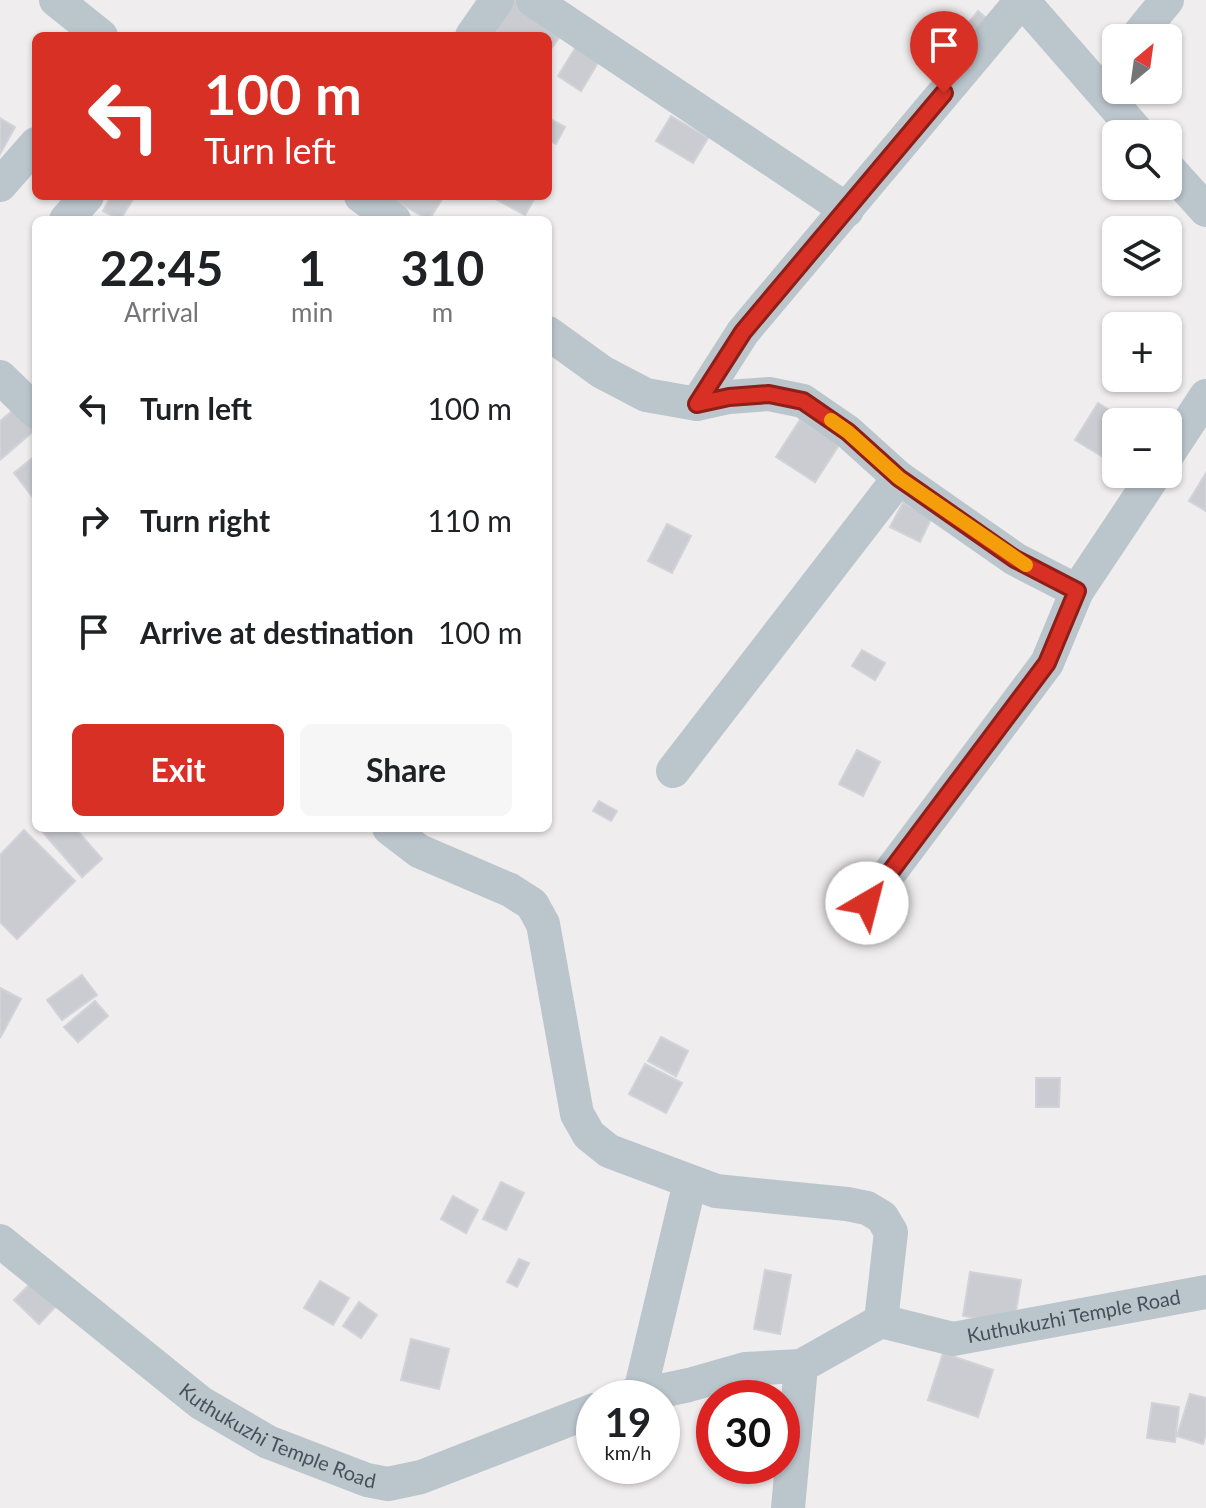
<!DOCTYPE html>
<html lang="en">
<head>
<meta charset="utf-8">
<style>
	:root { --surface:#fff; --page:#f6f6f6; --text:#202124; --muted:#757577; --accent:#d93025 }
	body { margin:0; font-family:Lato,sans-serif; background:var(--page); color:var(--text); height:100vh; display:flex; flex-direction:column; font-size:30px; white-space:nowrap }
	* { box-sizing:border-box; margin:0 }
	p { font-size:26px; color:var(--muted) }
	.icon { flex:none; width:44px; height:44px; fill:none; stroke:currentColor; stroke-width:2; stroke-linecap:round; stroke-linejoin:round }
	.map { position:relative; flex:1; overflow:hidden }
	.side { position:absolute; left:32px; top:216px; width:520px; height:616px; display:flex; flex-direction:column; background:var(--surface); border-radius:12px; box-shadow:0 2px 6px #0004 }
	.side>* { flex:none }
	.guide { position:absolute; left:32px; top:32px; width:520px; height:168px; border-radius:12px; box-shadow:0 2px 6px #0004; background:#d93025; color:#fff; overflow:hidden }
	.needle { width:52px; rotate:29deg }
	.fabs { position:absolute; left:1102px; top:24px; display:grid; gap:16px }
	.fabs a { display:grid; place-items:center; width:80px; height:80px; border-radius:12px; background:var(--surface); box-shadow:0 2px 6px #0004; font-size:40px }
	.speed { position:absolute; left:576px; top:1380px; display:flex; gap:16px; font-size:40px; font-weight:700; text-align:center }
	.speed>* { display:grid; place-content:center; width:104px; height:104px; border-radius:50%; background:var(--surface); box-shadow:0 2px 6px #0004; line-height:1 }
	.speed small { font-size:20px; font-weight:400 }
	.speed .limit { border:12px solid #d22; background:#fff; color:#111 }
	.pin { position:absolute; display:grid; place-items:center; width:68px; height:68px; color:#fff; margin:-82px -34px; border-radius:50% 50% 50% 0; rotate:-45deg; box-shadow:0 0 8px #0007 }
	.pin .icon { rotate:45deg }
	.me { position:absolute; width:88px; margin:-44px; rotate:37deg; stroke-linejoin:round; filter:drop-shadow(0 0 6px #0008) }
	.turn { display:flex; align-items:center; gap:28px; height:168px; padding:0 40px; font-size:36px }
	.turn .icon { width:104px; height:104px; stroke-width:2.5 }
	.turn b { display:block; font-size:56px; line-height:68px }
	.eta { display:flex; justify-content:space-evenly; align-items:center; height:136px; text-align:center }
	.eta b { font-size:48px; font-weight:700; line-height:56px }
	.primary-button { display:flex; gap:16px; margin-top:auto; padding:16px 40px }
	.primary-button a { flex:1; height:92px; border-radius:12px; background:var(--accent); color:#fff; font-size:32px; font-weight:700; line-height:92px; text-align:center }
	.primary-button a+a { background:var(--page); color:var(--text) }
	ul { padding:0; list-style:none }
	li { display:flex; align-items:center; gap:24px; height:112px; padding:0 40px }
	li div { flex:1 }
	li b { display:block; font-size:30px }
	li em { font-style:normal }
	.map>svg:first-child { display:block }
	.building { fill:#caccd1; stroke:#d1d3d8; stroke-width:2 }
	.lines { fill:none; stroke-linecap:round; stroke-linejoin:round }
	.minor { stroke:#bbc5cc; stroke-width:34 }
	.route-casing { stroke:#8d1f18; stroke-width:20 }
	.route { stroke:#d93025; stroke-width:14 }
	.slow { stroke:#f59e0b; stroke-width:14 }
	.labels { text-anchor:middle; stroke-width:7; stroke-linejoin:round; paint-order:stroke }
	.street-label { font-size:20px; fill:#465159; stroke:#fff }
</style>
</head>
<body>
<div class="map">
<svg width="1206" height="1508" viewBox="0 0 1206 1508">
	<rect width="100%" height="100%" fill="#efeded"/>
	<!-- building -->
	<g class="building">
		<polygon points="492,0 520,0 564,31 548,53 548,36 493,36 497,31 479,18"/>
		<polygon points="978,11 992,23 981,38 966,26"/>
		<polygon points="579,42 602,56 581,91 558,76"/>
		<polygon points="671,116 708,138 693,163 656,141"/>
		<polygon points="0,118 15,127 0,154"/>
		<polygon points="548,118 565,127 556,144 548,140"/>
		<polygon points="111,196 135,196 120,220 103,211"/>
		<polygon points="396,196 444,196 429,220 394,200"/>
		<polygon points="490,196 536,196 525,215"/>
		<polygon points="1098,403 1129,422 1116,422 1116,465 1075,440"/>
		<polygon points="16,408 35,430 0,460 0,421"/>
		<polygon points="800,420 839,445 815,482 776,457"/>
		<polygon points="36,455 36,493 32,496 14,473"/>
		<polygon points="1206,473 1206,511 1189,501"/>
		<polygon points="903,503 932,517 920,542 890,527"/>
		<polygon points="667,524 691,536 672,573 648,561"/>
		<polygon points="862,650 885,663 875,680 852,666"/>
		<polygon points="857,750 880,762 863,796 839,784"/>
		<polygon points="599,801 617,811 611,821 593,811"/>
		<polygon points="39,828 75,828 102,859 82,877"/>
		<polygon points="24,830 75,881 17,939 0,922 0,855"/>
		<polygon points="82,975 97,995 62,1020 47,1000"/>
		<polygon points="0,988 21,999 0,1038"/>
		<polygon points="95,1001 108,1016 78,1042 64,1027"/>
		<polygon points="661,1037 688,1051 676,1076 648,1061"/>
		<polygon points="645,1064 682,1083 666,1113 629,1094"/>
		<polygon points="1036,1078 1060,1078 1059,1107 1036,1107"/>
		<polygon points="501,1182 524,1193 506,1230 483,1219"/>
		<polygon points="453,1196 478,1210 466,1233 441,1219"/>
		<polygon points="519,1259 529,1263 517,1287 507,1282"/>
		<polygon points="765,1270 791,1275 780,1334 754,1329"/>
		<polygon points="970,1272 1021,1280 1014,1324 963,1316"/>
		<polygon points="33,1281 57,1305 39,1324 14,1300"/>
		<polygon points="320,1281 349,1298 333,1325 304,1308"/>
		<polygon points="359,1302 377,1315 361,1338 343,1326"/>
		<polygon points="411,1339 449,1349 439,1389 401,1380"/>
		<polygon points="943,1353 993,1370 978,1417 928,1400"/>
		<polygon points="747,1377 761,1380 758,1391 783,1397 742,1398"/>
		<polygon points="1190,1394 1206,1398 1206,1434 1203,1444 1177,1436"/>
		<polygon points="1152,1403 1179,1407 1175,1442 1147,1438"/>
		<polygon points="723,1466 752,1466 750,1478 722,1473"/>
	</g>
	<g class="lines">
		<!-- minor -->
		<g class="minor">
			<polyline points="56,0 101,36"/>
			<polyline points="533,0 847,210"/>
			<polyline points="1022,0 1139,134"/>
			<polyline points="472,36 497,0"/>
			<polyline points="1136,38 1167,0"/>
			<polyline points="1168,168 1206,210"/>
			<polyline points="0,185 36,144"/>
			<polyline points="361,196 394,220"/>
			<polyline points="66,220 87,196"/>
			<polyline points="548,333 602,372 646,395 697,404 729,397 769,394 803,401 848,432 899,478 1015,559 1077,591 1047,663 867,903"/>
			<polyline points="0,377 36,412"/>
			<polyline points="697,404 743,332 1022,0"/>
			<polyline points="1168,454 1206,396"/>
			<polyline points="1077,591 1155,474"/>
			<polyline points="673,771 899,478"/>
			<polyline points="389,828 419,851 510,890 532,904 543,924 577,1114 589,1135 609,1151 716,1191 847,1204 867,1208 882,1217 891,1232 881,1321"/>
			<path id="s1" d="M 0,1241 L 201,1403 L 268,1442 L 367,1480 L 388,1484 L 421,1477 L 594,1410"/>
			<polyline points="640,1392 690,1182"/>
			<path id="s2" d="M 624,1398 L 640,1392 L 656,1392 L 689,1385 L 745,1369 L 801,1366 L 881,1321 L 953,1339 L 1206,1292"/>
			<polyline points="788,1508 801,1366"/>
		</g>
	</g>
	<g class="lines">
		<defs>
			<polyline id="route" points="867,903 1047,663 1077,591 1015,559 899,478 848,432 803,401 769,394 729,397 697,404 743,332 944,93"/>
		</defs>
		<!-- route casing -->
		<use href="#route" class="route-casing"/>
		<!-- route -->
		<use href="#route" class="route"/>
		<!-- slow -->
		<polyline class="slow" points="831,420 848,432 899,478 1026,565"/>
	</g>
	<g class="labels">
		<!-- street labels -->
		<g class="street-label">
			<text dy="7" stroke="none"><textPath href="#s2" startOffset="470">Kuthukuzhi Temple Road</textPath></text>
			<text dy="7" stroke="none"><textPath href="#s1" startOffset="342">Kuthukuzhi Temple Road</textPath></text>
		</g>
	</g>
</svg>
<div class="fabs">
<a><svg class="needle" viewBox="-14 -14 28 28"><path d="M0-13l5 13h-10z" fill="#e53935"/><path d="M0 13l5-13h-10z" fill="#757577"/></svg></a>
<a><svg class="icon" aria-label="search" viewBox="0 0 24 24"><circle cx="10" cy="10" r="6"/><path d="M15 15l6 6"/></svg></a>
<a><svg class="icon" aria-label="layers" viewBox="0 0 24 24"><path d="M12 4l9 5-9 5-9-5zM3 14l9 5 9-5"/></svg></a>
<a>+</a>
<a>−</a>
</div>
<div class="speed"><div>19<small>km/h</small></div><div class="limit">30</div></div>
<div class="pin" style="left:944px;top:93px;background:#d93025"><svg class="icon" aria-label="arrive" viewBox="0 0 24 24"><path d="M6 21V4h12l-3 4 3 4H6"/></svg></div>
<svg class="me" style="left:867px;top:903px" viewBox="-20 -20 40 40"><circle r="19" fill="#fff"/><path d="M0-13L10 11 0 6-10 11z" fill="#d93025"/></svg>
<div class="guide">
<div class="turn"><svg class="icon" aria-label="left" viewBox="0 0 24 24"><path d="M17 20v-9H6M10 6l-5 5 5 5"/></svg><div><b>100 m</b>Turn left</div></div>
</div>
<section class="side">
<div class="eta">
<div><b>22:45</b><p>Arrival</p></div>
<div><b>1</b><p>min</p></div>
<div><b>310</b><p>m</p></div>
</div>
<ul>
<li><svg class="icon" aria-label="left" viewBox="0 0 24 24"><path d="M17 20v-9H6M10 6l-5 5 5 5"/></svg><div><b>Turn left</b></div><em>100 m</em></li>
<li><svg class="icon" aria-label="right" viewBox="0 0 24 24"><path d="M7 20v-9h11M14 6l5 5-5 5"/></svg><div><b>Turn right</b></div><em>110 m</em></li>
<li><svg class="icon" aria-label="arrive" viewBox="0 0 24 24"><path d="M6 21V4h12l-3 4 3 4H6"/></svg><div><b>Arrive at destination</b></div><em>100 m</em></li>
</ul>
<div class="primary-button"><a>Exit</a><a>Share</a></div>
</section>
</div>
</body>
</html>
